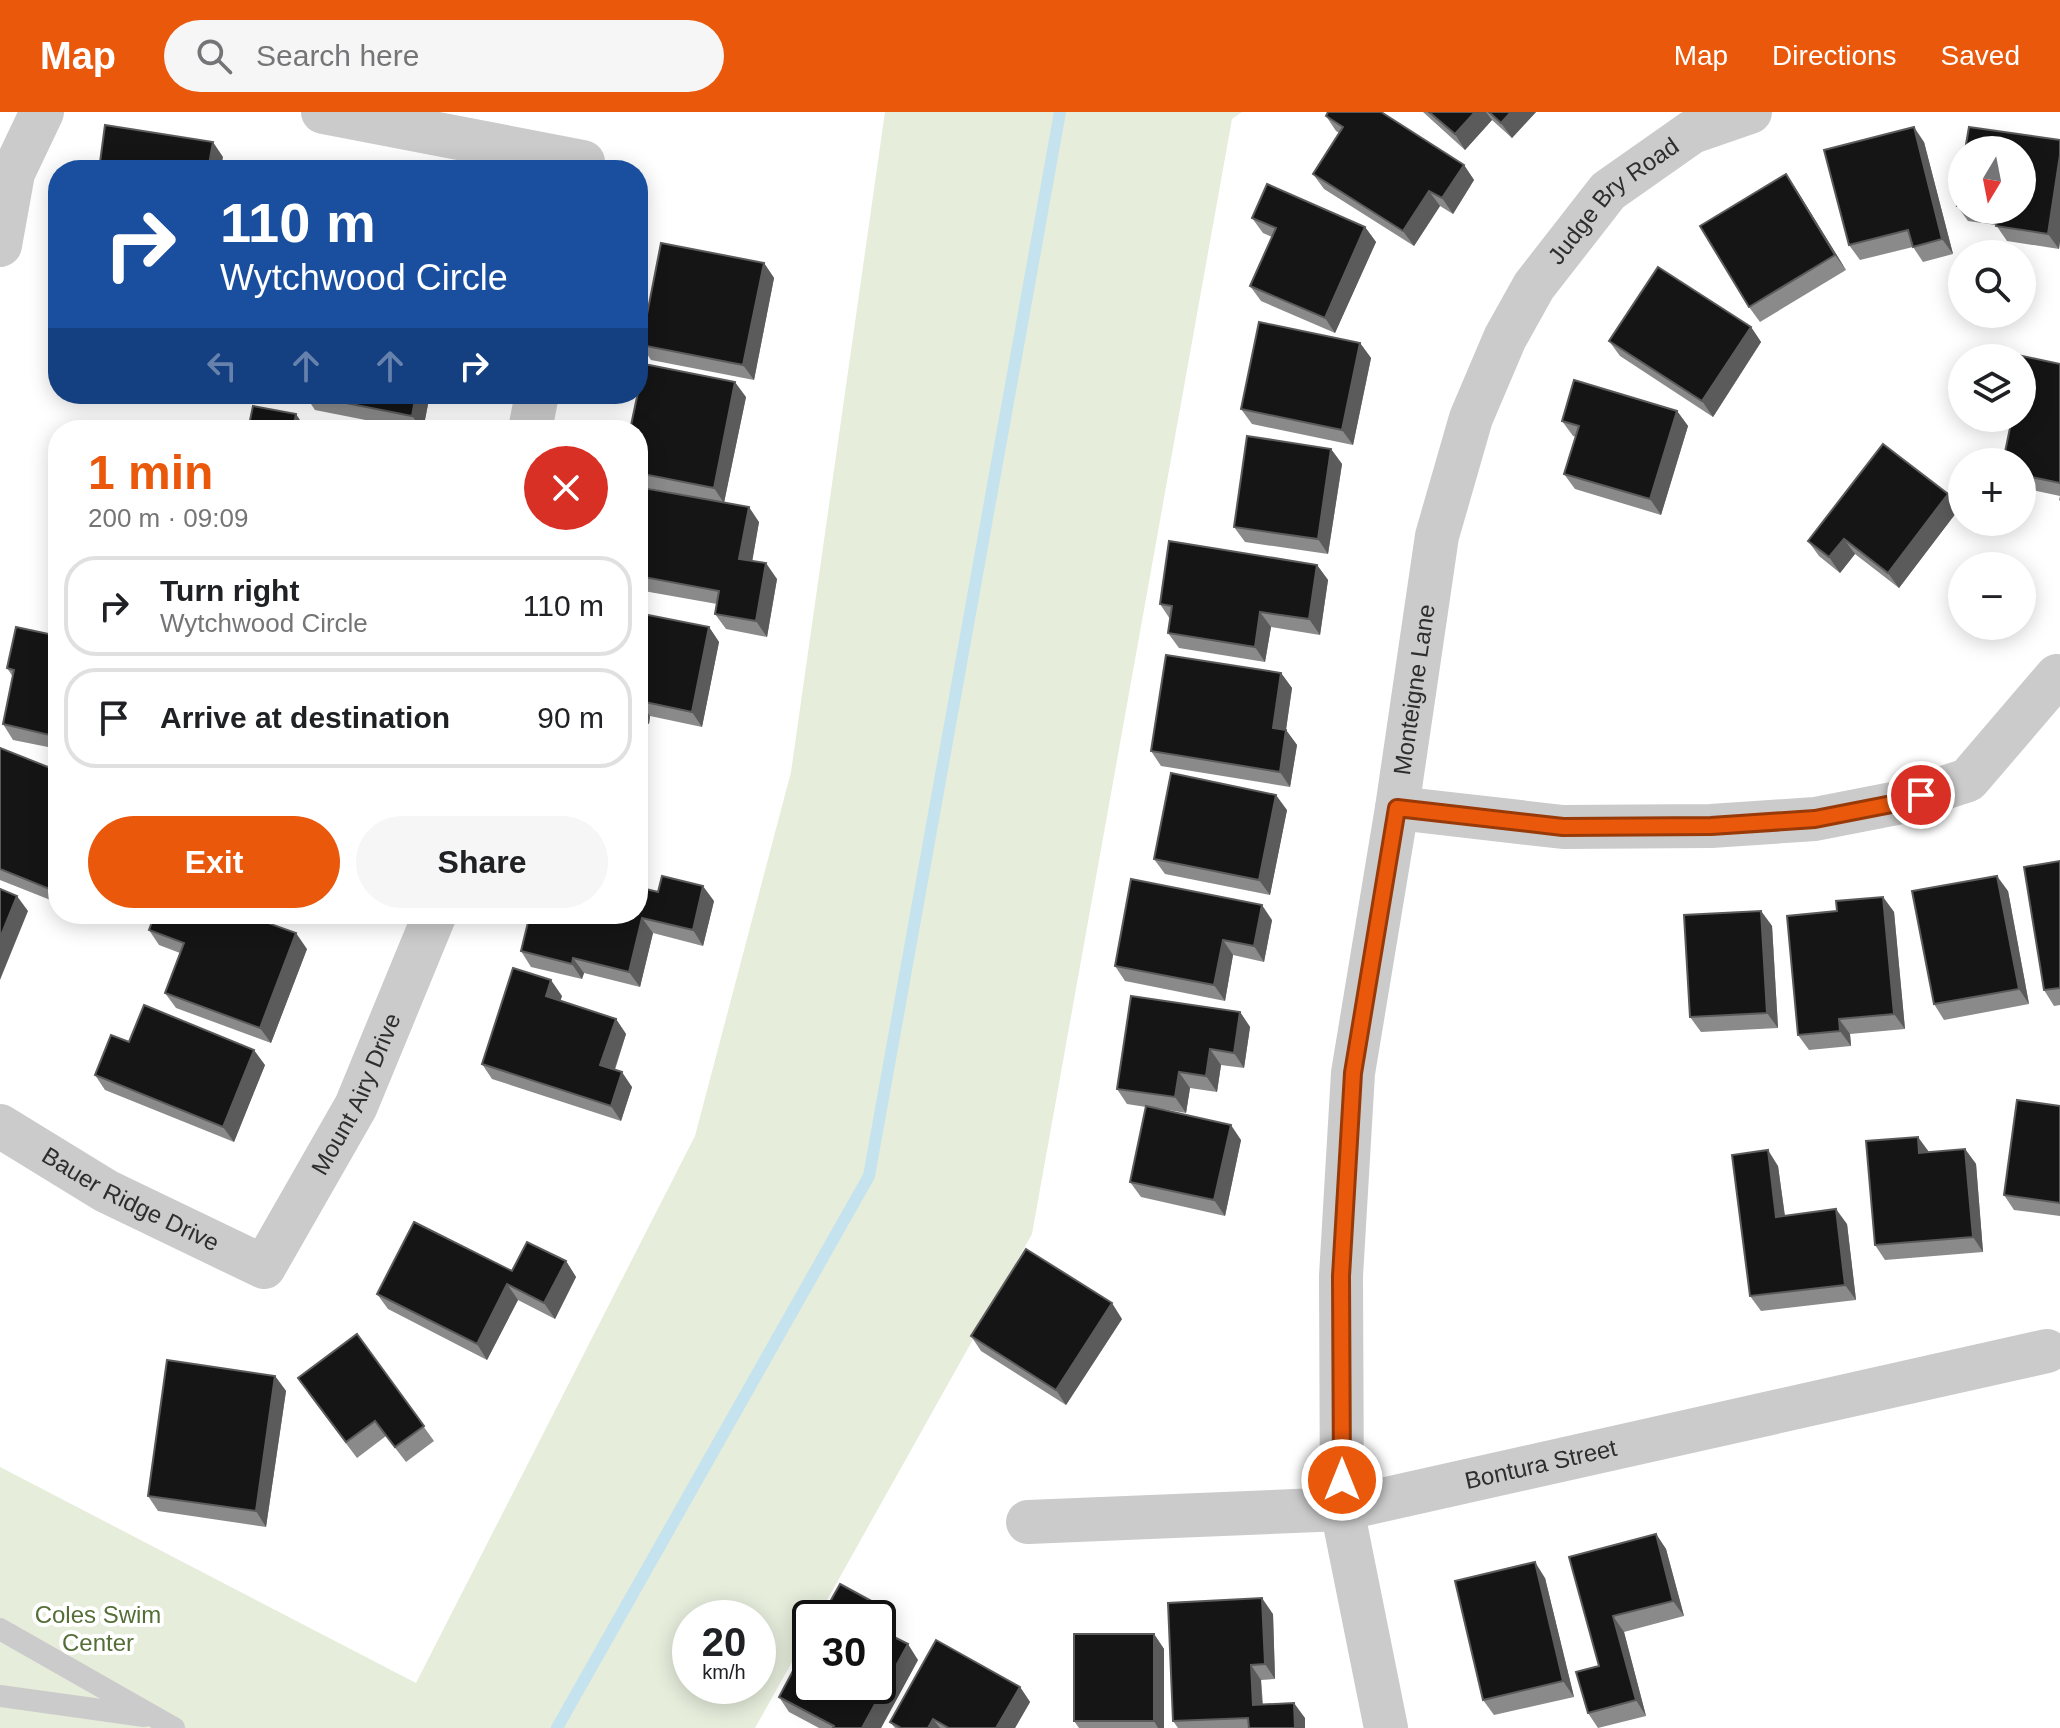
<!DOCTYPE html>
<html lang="en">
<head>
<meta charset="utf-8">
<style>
	:root { --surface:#fff; --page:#f6f6f6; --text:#202124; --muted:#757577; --line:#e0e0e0; --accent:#ea580c }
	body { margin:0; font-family:Helvetica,sans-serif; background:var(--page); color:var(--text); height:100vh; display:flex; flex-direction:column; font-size:30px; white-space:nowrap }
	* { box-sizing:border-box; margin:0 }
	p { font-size:26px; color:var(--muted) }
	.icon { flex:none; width:44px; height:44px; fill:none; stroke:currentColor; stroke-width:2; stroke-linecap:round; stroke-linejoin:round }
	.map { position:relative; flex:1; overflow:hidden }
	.side { position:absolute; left:48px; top:308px; width:600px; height:504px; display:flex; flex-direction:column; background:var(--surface); border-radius:32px; box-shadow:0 4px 20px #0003 }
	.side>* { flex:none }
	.top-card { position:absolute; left:48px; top:48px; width:600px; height:244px; border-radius:32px; box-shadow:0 4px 20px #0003; background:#1a4fa0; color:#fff; overflow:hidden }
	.needle { width:52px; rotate:190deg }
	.tools { position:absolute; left:1948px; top:24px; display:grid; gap:16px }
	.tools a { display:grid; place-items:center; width:88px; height:88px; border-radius:50%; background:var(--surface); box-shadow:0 4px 20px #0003; font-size:40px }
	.speed { position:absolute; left:672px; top:1488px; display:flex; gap:16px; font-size:40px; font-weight:700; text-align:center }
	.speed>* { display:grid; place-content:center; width:104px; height:104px; border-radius:50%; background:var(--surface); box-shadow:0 4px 20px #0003; line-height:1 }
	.speed small { font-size:20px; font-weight:400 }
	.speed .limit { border:4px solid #111; border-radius:12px; background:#fff; color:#111 }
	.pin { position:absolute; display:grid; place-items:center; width:68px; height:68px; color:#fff; margin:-34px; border:4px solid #fff; border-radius:50%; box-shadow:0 2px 8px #0007 }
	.me { position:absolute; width:88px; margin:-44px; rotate:0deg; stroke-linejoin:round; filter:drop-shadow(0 0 6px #0008) }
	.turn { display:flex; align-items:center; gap:28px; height:168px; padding:0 40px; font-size:36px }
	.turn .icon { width:104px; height:104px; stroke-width:2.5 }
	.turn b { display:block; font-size:56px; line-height:68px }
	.lanes { display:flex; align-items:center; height:76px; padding:0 40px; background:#0003; justify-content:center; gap:40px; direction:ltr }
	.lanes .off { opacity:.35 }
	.round { display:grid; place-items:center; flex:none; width:84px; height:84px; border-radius:42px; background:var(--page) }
	.summary { display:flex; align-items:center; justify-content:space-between; height:136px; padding:0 40px }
	h1 { font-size:48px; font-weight:600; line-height:60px; color:var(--accent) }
	.cta { display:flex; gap:16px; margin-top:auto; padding:16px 40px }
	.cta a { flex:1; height:92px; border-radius:48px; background:var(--accent); color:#fff; font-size:32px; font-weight:600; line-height:92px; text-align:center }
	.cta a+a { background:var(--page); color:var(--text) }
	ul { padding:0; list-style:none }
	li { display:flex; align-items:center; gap:24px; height:100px; margin:0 16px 12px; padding:0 24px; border:4px solid var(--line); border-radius:32px }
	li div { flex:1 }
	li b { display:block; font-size:30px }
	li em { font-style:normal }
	header { display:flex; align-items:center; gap:48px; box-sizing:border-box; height:112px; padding:0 40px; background:var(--accent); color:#fff }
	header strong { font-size:38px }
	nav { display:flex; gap:44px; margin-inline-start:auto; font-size:28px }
	.search { width:560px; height:72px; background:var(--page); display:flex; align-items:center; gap:20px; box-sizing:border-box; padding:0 28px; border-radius:44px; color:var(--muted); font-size:30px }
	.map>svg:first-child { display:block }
	.green { fill:#e6eddb; fill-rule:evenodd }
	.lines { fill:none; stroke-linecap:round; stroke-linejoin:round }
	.stream { stroke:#c5e2ef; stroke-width:12 }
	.service { stroke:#cbcbcb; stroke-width:22 }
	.minor { stroke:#cbcbcb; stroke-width:44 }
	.wall { fill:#8a8a8a }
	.shaded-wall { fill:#5b5b5b }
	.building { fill:#151515; stroke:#5b5b5b; stroke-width:2 }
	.route-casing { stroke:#983908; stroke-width:20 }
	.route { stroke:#ea580c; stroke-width:14 }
	.labels { text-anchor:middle; stroke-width:8; stroke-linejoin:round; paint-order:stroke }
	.street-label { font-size:24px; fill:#2e2e2e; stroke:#fff }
	.park-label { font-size:24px; fill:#556e38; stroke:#fff }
</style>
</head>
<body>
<header>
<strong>Map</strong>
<div class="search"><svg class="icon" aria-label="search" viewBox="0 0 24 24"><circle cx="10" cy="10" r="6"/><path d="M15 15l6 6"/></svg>Search here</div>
<nav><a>Map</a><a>Directions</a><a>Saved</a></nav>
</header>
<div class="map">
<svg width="2060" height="1616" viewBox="0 0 2060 1616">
	<rect width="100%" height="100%" fill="#fff"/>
	<!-- green -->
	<path class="green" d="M 885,0 L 1242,0 L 1232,7 L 1032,1122 L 817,1506 L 810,1506 L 810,1518 L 755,1616 L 0,1616 L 0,1355 L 416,1571 L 695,1024 L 791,660 ZM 690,1506 L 758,1506 L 758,1574 L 690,1574 Z"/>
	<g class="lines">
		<!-- stream -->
		<polyline class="stream" points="557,1616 869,1064 1060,0"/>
		<!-- service -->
		<g class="service">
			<polyline points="0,1517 174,1616"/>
			<polyline points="0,1584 144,1604"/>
		</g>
		<!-- minor -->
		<g class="minor">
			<polyline points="323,0 583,50 582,58"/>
			<polyline points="0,133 13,61 42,0"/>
			<polyline points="530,318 537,282"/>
			<polyline points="1397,696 1563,715 1711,714 1815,707 1897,691 1968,668 2057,564"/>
			<path id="s1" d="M 0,1014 L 106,1079 L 264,1155 L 356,994 L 435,802"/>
			<path id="s2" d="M 1028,1410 L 1342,1397 L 2047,1239"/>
			<path id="s3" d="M 1386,1616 L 1342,1397 L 1341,1164 L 1353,961 L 1397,696 L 1437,424 L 1471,306 L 1505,226 L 1534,174 L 1608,79 L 1692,20 L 1750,0"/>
		</g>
	</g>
	<!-- wall -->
	<g class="wall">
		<polygon points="1423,0 1536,0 1512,26 1492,8 1465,38"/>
		<polygon points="1326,4 1464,53 1474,68 1453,102 1440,94 1414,134 1324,77 1313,62 1339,21 1336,19"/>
		<polygon points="2060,28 2060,129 2059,137 2007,129 1996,113 1968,109 1957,94 1962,60 1962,98 2022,98"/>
		<polygon points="1924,30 1953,142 1923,150 1913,135 1860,148 1849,133"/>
		<polygon points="1786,62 1796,77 1846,158 1760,210 1749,195"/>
		<polygon points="1252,106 1365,115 1376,130 1335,221 1261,189 1250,174 1272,125 1263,121"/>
		<polygon points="764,151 774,166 754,268 651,248 641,233"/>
		<polygon points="1751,215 1761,230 1713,305 1620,244 1609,229"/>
		<polygon points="1360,231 1371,246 1353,333 1252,312 1241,297"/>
		<polygon points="2060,252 2060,389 2059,388 2060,384 2022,376 2022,350"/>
		<polygon points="430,282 423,318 416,318 315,298 305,283"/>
		<polygon points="746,285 724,390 759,410 752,449 777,467 767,525 726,517 715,502 717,492 638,478 638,375 689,384 638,374 638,318"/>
		<polygon points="1677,299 1688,314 1661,403 1575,377 1564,362 1576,325 1573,324 1562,309"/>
		<polygon points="1331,337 1342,352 1328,442 1245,430 1234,415"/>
		<polygon points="1959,397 1899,476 1855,442 1840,461 1819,444 1808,429"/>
		<polygon points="1317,453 1328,468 1320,523 1271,515 1265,550 1179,536 1168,521 1170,507 1160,492"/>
		<polygon points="638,501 709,515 719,530 702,615 650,604 649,612 638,610"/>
		<polygon points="58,524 58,637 13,628 3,612 13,565 7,556"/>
		<polygon points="1281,561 1292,576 1286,618 1297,633 1290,675 1161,654 1151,639"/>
		<polygon points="0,636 58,659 58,791 0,768"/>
		<polygon points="1287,698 1270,783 1165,762 1154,747"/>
		<polygon points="2060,749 2060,893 2054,894 2044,878"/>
		<polygon points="2008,779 2029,892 1944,908 1934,892"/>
		<polygon points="658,780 714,789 703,834 653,821 640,875 584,861 582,867 531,855 521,839"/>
		<polygon points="1883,785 1894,800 1905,917 1850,922 1851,934 1809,938 1798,923 1837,799"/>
		<polygon points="1761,799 1772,814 1778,916 1701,920 1690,905"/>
		<polygon points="287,802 321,802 319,810"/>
		<polygon points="1272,808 1264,850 1233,843 1225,889 1125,869 1115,854"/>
		<polygon points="149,818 307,837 271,931 176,896 165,881 180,841 159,833"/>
		<polygon points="562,884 560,889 616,907 626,922 615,958 632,975 621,1009 492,967 482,952"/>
		<polygon points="1240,900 1250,915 1244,956 1221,953 1217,980 1190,976 1186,1001 1151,995 1241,1028 1225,1104 1141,1085 1130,1070 1146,995 1127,992 1117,977"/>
		<polygon points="265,953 234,1030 105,978 95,963"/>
		<polygon points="2060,994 2060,1104 2014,1098 2004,1083"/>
		<polygon points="1965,1037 1976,1052 1983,1140 1885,1148 1875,1133 1929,1040"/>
		<polygon points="1778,1054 1785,1104 1847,1112 1856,1188 1761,1199 1750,1184"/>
		<polygon points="566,1149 576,1165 555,1207 518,1188 487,1248 388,1197 377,1182"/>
		<polygon points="1122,1207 1066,1293 981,1239 971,1224"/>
		<polygon points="357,1222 434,1329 406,1350 386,1324 357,1346 308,1281"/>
		<polygon points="275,1264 286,1279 266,1415 158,1399 148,1384"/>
		<polygon points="1656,1422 1666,1437 1684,1504 1624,1520 1646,1604 1598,1616 1588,1601 1599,1554 1569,1445"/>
		<polygon points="1545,1466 1574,1585 1494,1603 1483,1588"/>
		<polygon points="1273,1502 1275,1567 1261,1568 1263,1592 1305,1606 1305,1616 1178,1616 1173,1609"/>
		<polygon points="878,1506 886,1506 880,1517 918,1548 881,1616 819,1616 789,1600 779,1585"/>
		<polygon points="1154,1522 1164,1537 1164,1616 1079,1616 1074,1609"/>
		<polygon points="1020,1575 1030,1590 1015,1616 895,1616 890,1610"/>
	</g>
	<!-- shaded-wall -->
	<g class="shaded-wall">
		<polygon points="1475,0 1486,0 1492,8 1465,38 1455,22"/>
		<polygon points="1511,0 1536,0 1512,26 1501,11"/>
		<polygon points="1914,15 1924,30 1953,142 1942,127"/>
		<polygon points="213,30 223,45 221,58 208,58"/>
		<polygon points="2060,43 2060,129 2059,137 2048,122"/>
		<polygon points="1464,53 1474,68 1453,102 1442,86"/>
		<polygon points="1786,62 1796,77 1846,158 1835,143"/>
		<polygon points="1429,79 1440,94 1414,134 1403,119"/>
		<polygon points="1365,115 1376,130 1335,221 1325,206"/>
		<polygon points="764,151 774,166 754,268 743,253"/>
		<polygon points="1751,215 1761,230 1713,305 1702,289"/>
		<polygon points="1360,231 1371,246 1353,333 1342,318"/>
		<polygon points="735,270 746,285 724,391 714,376"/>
		<polygon points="416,282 430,282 423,318 412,304"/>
		<polygon points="1677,299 1688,314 1661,403 1650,387"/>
		<polygon points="296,302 306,317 294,313"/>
		<polygon points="1331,337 1342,352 1328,442 1318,427"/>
		<polygon points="1948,382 1959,397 1899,476 1888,461"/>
		<polygon points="749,395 759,410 750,462 739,447"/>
		<polygon points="1844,427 1855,442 1840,461 1829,445"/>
		<polygon points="766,451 777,467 767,525 756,509"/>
		<polygon points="1317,453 1328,468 1320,523 1309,507"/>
		<polygon points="1260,500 1271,515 1265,550 1255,535"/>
		<polygon points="709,515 719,530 702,615 692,600"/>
		<polygon points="1281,561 1292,576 1284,631 1273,616"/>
		<polygon points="640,589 650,604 649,612 638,597"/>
		<polygon points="1286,618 1297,633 1290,675 1280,660"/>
		<polygon points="1276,683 1287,698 1270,783 1259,768"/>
		<polygon points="58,762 58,787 52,778"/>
		<polygon points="1997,764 2008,779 2029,892 2019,877"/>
		<polygon points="703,774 714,789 703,834 693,818"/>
		<polygon points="17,784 28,799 0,868 0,826"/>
		<polygon points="1883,785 1894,800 1905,917 1894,902"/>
		<polygon points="1262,793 1272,808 1264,850 1254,834"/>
		<polygon points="1761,799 1772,814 1778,916 1767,901"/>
		<polygon points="313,802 321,802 319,810"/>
		<polygon points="642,806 653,821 640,875 629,860"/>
		<polygon points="296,821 307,837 271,931 260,916"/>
		<polygon points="1223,828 1233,843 1225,889 1214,873"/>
		<polygon points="573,846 584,861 582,867 572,852"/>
		<polygon points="551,868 562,884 557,899 546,884"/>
		<polygon points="1240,900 1250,915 1244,956 1234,941"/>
		<polygon points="616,907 626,922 611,968 600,953"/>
		<polygon points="1839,907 1850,922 1851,934 1840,919"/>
		<polygon points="1210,937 1221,953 1217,980 1206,964"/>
		<polygon points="254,938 265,953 234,1030 223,1015"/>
		<polygon points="622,960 632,975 621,1009 611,994"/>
		<polygon points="1179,960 1190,976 1186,1001 1175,985"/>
		<polygon points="1231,1013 1241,1028 1225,1104 1214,1088"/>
		<polygon points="1918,1025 1929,1040 1919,1041"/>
		<polygon points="1965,1037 1976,1052 1983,1140 1973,1125"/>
		<polygon points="1768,1038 1778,1054 1787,1120 1776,1105"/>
		<polygon points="1836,1097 1847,1112 1856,1188 1845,1173"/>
		<polygon points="566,1149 576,1165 555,1207 544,1191"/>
		<polygon points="507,1172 518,1188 487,1248 477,1232"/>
		<polygon points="1112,1191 1122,1207 1066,1293 1056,1278"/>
		<polygon points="275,1264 286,1279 266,1415 256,1399"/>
		<polygon points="1656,1422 1666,1437 1684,1504 1673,1489"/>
		<polygon points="1535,1450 1545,1466 1574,1585 1563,1569"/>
		<polygon points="1262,1486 1273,1502 1275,1567 1265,1552"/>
		<polygon points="875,1491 886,1506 878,1521 878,1506 867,1506"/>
		<polygon points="1613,1504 1624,1520 1646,1604 1636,1588"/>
		<polygon points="1154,1522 1164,1537 1164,1616 1158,1616 1154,1609"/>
		<polygon points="908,1532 918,1548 881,1616 862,1616"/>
		<polygon points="1251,1553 1261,1568 1263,1608 1253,1593"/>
		<polygon points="1020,1575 1030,1590 1015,1616 996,1616"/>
		<polygon points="1294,1591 1305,1606 1305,1616 1295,1616"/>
		<polygon points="933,1607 940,1616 928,1616"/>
	</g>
	<!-- building -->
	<g class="building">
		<polygon points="1328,0 1381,0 1464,53 1442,86 1429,79 1403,119 1313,62 1343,15 1326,4"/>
		<polygon points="1429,0 1475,0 1455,22"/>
		<polygon points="1489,0 1511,0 1501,11"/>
		<polygon points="105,13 213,30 208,58 99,58"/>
		<polygon points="1914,15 1942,127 1913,135 1908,118 1849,133 1824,38"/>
		<polygon points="1969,15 2060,28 2060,43 2048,122 1996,114 1998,100 1988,98 2022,98 2022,38 1965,38"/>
		<polygon points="1962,60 1962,94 1957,94"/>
		<polygon points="1786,62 1835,143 1749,195 1700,114"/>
		<polygon points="1267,72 1365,115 1325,206 1250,174 1276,116 1252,106"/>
		<polygon points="661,131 764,151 743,253 641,233"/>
		<polygon points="1658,155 1751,215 1702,289 1609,229"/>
		<polygon points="1259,210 1360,231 1342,318 1241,297"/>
		<polygon points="1999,239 2060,252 2060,371 2022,363 2022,350 2003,350 2012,306 2022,306 2022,246 1998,246"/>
		<polygon points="644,252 735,270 714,376 638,361 638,318 630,318"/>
		<polygon points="1574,268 1677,299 1650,387 1564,362 1579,314 1562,309"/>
		<polygon points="305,282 416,282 412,304 305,283"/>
		<polygon points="253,294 296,302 294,313 322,318 248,318"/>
		<polygon points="1247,324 1331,337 1318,427 1234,415"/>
		<polygon points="1883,332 1948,382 1888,461 1844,427 1829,445 1808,429"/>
		<polygon points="638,375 749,395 739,447 766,451 756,509 715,502 719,479 638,464"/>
		<polygon points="1169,429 1317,453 1309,507 1260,500 1255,535 1168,521 1172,494 1160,492"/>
		<polygon points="638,501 709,515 692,600 640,589 638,597"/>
		<polygon points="16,515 58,524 58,625 3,612 14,558 7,556"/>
		<polygon points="1166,543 1281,561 1273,616 1286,618 1280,660 1151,639"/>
		<polygon points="0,636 58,659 58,762 52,778 0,757"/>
		<polygon points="1171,661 1276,683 1259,768 1154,747"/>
		<polygon points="2060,749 2060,876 2044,878 2024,755"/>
		<polygon points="662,764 703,774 693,818 642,806 629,860 573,846 572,852 521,839 530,802 638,802 638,775 658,780"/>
		<polygon points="1997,764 2019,877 1934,892 1912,779"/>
		<polygon points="1131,767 1262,793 1254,834 1223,828 1214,873 1115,854"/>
		<polygon points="0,777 17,784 0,826"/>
		<polygon points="1883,785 1894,902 1839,907 1840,919 1798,923 1787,804 1837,799 1836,789"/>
		<polygon points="1761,799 1767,901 1690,905 1684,803"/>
		<polygon points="155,802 243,802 296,821 260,916 165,881 184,831 149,818"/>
		<polygon points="513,856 551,868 546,884 616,907 600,953 622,960 611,994 482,952"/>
		<polygon points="1131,884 1240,900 1234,941 1210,937 1206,964 1179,960 1175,985 1117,977"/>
		<polygon points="144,893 254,938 223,1015 95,963 111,923 129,930"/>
		<polygon points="2017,988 2060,994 2060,1091 2004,1083"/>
		<polygon points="1146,994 1231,1013 1214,1088 1130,1070"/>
		<polygon points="1918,1025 1919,1041 1965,1037 1973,1125 1875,1133 1866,1029"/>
		<polygon points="1768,1038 1776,1105 1836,1097 1845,1173 1750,1184 1732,1043"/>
		<polygon points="414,1110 512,1159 527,1130 566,1149 544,1191 507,1172 477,1232 377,1182"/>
		<polygon points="1026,1137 1112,1191 1056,1278 971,1224"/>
		<polygon points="357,1222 424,1314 395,1335 375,1309 346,1330 298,1266"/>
		<polygon points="167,1248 275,1264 256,1399 148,1384"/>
		<polygon points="1656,1422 1673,1489 1613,1504 1636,1588 1588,1601 1576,1560 1599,1554 1569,1445"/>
		<polygon points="1535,1450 1563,1569 1483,1588 1455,1469"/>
		<polygon points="840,1472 875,1491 867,1506 821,1506"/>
		<polygon points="1262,1486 1265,1552 1251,1553 1253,1593 1294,1591 1295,1616 1249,1616 1248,1606 1173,1609 1168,1491"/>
		<polygon points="878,1517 908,1532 862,1616 833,1616 834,1614 779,1585 810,1527 810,1574 878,1574"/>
		<rect x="1074" y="1522" width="80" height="87"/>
		<polygon points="936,1528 1020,1575 996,1616 949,1616 933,1607 928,1616 901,1616 890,1610"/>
	</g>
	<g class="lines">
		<defs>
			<polyline id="route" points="1342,1368 1341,1164 1353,961 1397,696 1563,715 1711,714 1815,707 1897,691 1921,683"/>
		</defs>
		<!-- route casing -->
		<use href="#route" class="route-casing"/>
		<!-- route -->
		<use href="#route" class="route"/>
	</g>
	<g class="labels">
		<!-- street labels -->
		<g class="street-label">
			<text dy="8" stroke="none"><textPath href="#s3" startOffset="1590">Judge Bry Road</textPath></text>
			<text dy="8" stroke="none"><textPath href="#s3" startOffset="1048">Monteigne Lane</textPath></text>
			<text dy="8" stroke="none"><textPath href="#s1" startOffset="496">Mount Airy Drive</textPath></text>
			<text dy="8" stroke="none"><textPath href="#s1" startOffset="150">Bauer Ridge Drive</textPath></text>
			<text dy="8" stroke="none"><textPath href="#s2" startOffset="518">Bontura Street</textPath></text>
		</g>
		<!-- park labels -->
		<g class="park-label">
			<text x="98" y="1511">Coles Swim<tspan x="98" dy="28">Center</tspan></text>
		</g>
	</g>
</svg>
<div class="tools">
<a><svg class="needle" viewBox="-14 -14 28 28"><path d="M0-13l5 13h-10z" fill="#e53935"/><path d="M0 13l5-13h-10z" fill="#757577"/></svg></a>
<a><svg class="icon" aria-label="search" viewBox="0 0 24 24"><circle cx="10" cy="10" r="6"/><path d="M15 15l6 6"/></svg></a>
<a><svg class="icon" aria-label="layers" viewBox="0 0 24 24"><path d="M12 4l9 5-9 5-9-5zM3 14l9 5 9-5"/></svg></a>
<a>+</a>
<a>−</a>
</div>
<div class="speed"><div>20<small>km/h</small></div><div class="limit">30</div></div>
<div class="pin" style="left:1921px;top:683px;background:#d93025"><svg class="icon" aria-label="arrive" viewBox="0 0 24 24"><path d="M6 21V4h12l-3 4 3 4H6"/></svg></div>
<svg class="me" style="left:1342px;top:1368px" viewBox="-20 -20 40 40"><circle r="17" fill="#ea580c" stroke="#fff" stroke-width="3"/><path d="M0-11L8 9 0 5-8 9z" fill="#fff"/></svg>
<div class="top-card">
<div class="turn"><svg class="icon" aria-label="right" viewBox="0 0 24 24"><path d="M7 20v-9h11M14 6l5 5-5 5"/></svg><div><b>110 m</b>Wytchwood Circle</div></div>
<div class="lanes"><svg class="icon off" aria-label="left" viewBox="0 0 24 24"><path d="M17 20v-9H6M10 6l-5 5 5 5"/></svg><svg class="icon off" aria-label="ahead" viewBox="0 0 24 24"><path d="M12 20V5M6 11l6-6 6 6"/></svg><svg class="icon off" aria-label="ahead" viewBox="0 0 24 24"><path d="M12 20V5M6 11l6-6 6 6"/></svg><svg class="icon" aria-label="right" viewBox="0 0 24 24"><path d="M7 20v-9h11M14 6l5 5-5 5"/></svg></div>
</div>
<section class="side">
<div class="summary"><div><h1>1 min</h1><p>200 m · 09:09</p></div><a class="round" style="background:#d93025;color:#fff"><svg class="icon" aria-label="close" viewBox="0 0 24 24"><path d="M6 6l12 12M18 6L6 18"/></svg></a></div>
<ul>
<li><svg class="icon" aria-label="right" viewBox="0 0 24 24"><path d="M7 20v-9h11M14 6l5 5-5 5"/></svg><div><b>Turn right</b><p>Wytchwood Circle</p></div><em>110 m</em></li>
<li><svg class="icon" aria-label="arrive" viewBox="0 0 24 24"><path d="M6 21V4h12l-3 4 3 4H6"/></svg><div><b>Arrive at destination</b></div><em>90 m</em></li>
</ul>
<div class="cta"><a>Exit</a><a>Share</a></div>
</section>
</div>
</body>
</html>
